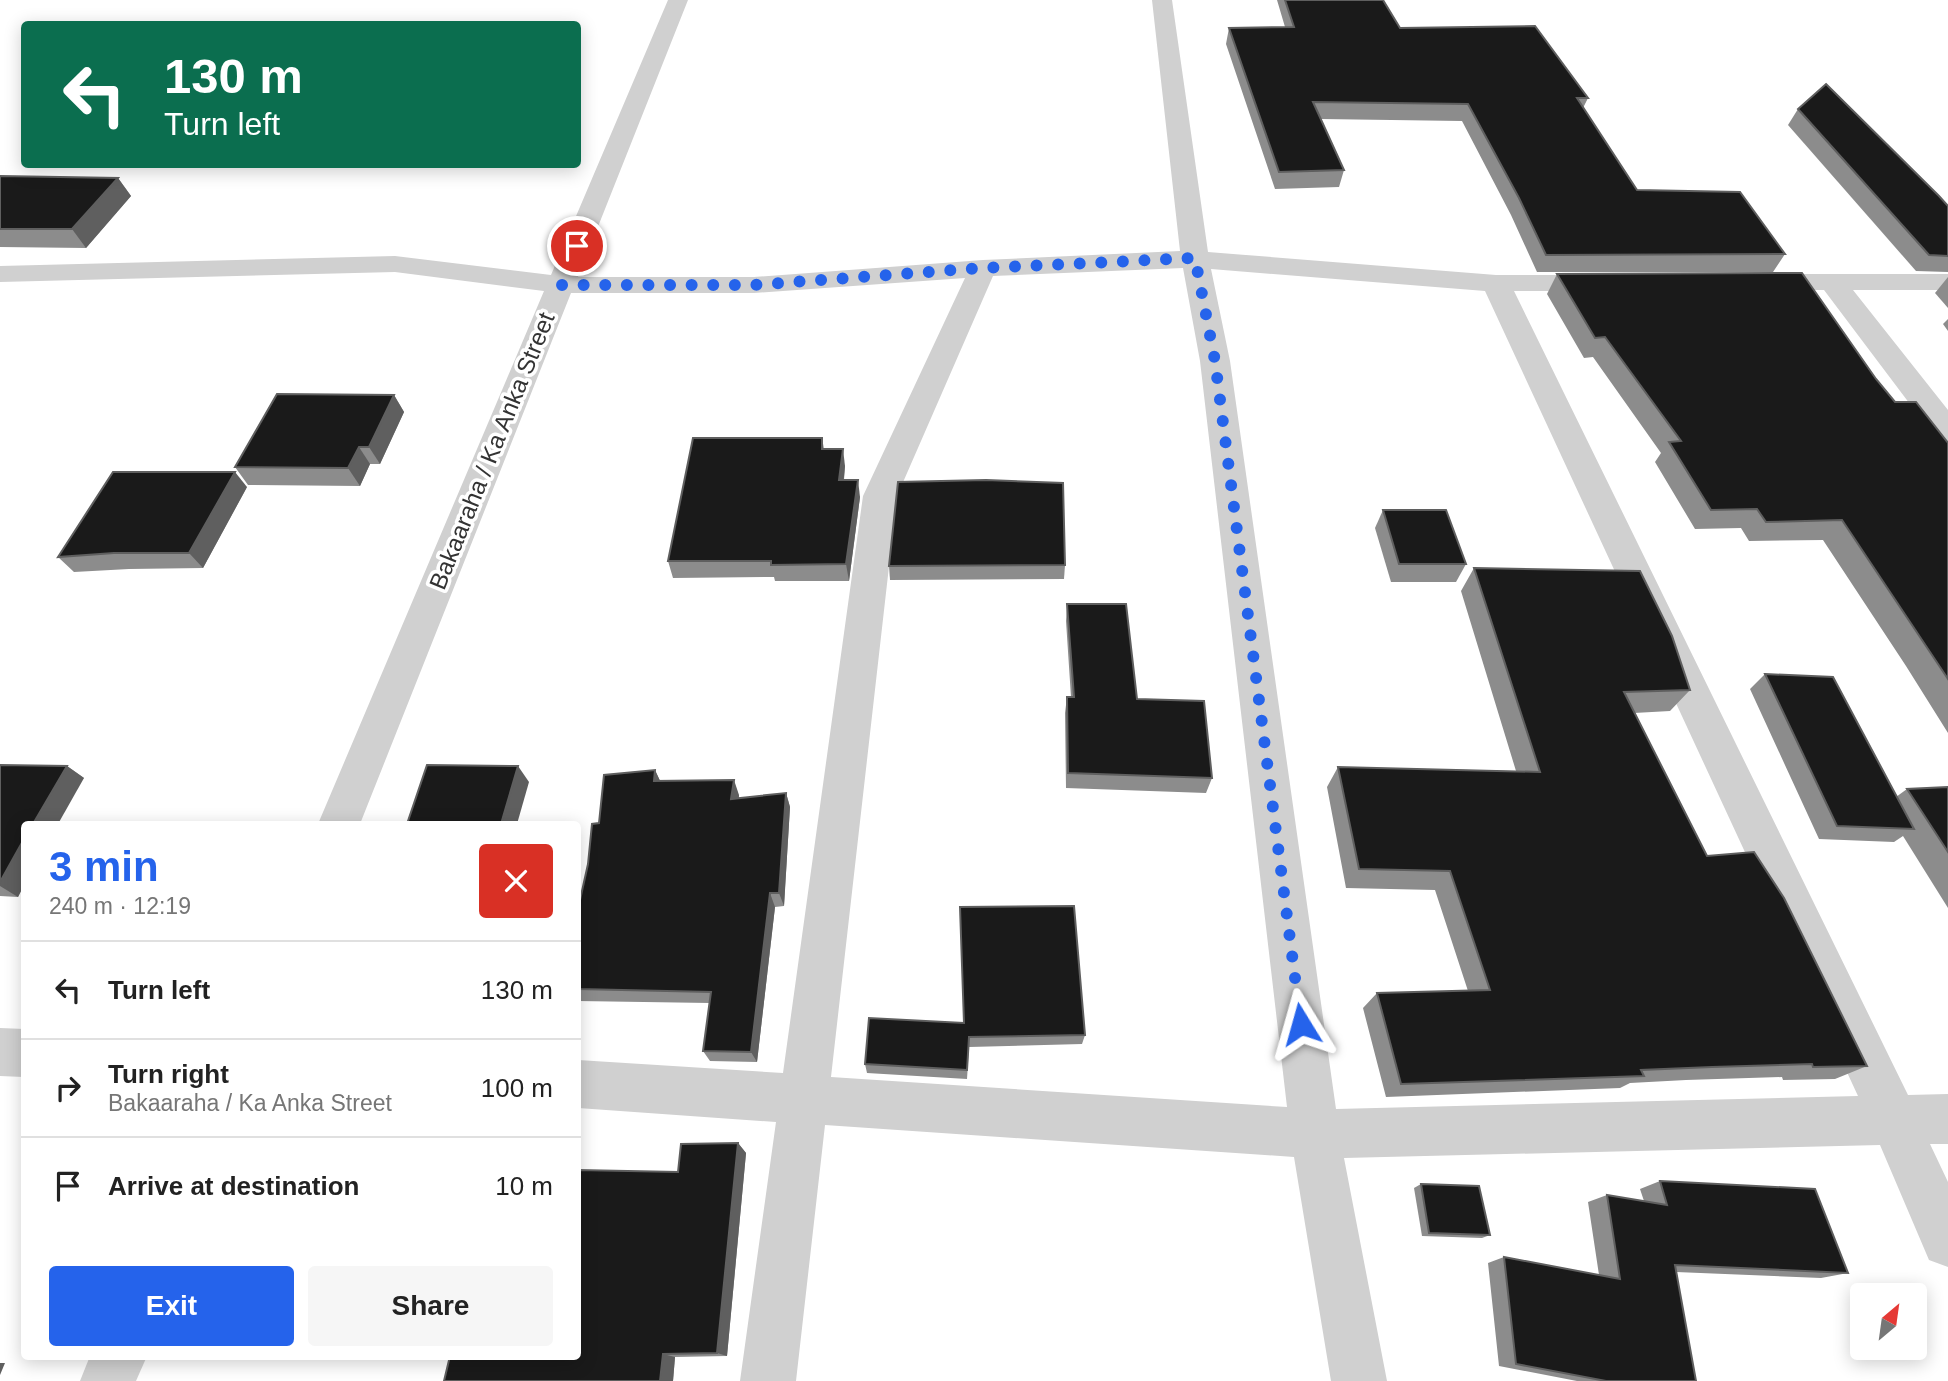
<!DOCTYPE html>
<html lang="en">
<head>
<meta charset="utf-8">
<style>
	:root { --surface:#fff; --page:#f6f6f6; --text:#222; --muted:#767676; --line:#e0e0e0; --accent:#2563eb }
	body { margin:0; font-family:Helvetica,sans-serif; background:var(--page); color:var(--text); height:100vh; display:flex; flex-direction:column; font-size:26px; white-space:nowrap }
	* { box-sizing:border-box; margin:0 }
	p { font-size:23px; color:var(--muted) }
	.icon { flex:none; width:38px; height:38px; fill:none; stroke:currentColor; stroke-width:2; stroke-linecap:round; stroke-linejoin:round }
	.map { position:relative; flex:1; overflow:hidden }
	.drawer { position:absolute; left:21px; top:821px; width:560px; height:539px; display:flex; flex-direction:column; background:var(--surface); border-radius:7px; box-shadow:0 4px 18px #0003 }
	.drawer>* { flex:none }
	.guide { position:absolute; left:21px; top:21px; width:560px; height:147px; border-radius:7px; box-shadow:0 4px 18px #0003; background:#0b6e4f; color:#fff; overflow:hidden }
	.needle { width:46px; rotate:29deg }
	.tools { position:absolute; left:1850px; top:1283px; display:grid; gap:14px }
	.tools a { display:grid; place-items:center; width:77px; height:77px; border-radius:7px; background:var(--surface); box-shadow:0 4px 18px #0003; font-size:35px }
	.pin { position:absolute; display:grid; place-items:center; width:60px; height:60px; color:#fff; margin:-30px; border:4px solid #fff; border-radius:50%; box-shadow:0 2px 7px #0007 }
	.me { position:absolute; width:77px; margin:-38px; rotate:352deg; stroke-linejoin:round; filter:drop-shadow(0 0 5px #0008) }
	.turn { display:flex; align-items:center; gap:24px; height:147px; padding:0 28px; font-size:32px }
	.turn .icon { width:91px; height:91px; stroke-width:2.5 }
	.turn b { display:block; font-size:49px; line-height:60px }
	.round { display:grid; place-items:center; flex:none; width:74px; height:74px; border-radius:7px; background:var(--page) }
	.headline { display:flex; align-items:center; justify-content:space-between; height:119px; padding:0 28px }
	h1 { font-size:42px; font-weight:700; line-height:52px; color:var(--accent) }
	.action { display:flex; gap:14px; margin-top:auto; padding:14px 28px }
	.action a { flex:1; height:80px; border-radius:7px; background:var(--accent); color:#fff; font-size:28px; font-weight:700; line-height:80px; text-align:center }
	.action a+a { background:var(--page); color:var(--text) }
	ul { padding:0; list-style:none }
	li { display:flex; align-items:center; gap:21px; height:98px; padding:0 28px; border-top:2px solid var(--line) }
	li div { flex:1 }
	li b { display:block; font-size:26px }
	li em { font-style:normal }
	.map>svg:first-child { display:block }
	.lines { fill:none; stroke-linecap:round; stroke-linejoin:round }
	.minor { fill:#d0d0d0; fill-rule:evenodd }
	.wall { fill:#8c8c8c }
	.shaded-wall { fill:#5f5f5f }
	.building { fill:#1a1a1a; stroke:#5f5f5f; stroke-width:2 }
	.route { stroke:#2563eb; stroke-width:12; stroke-dasharray:0 21.6 }
	.labels { text-anchor:middle; stroke-width:7; stroke-linejoin:round; paint-order:stroke }
	.street-label { font-size:24px; fill:#333; stroke:#fff }
</style>
</head>
<body>
<div class="map">
<svg width="1948" height="1381" viewBox="0 0 1948 1381">
	<rect width="100%" height="100%" fill="#fff"/>
	<g class="lines">
		<!-- minor -->
		<g class="minor">
			<path d="M 668,0 L 688,0 L 578,277 L 754,277 L 983,260 L 1180,251 L 1152,0 L 1172,0 L 1208,252 L 1496,275 L 1604,275 L 1614,277 L 1618,283 L 1614,289 L 1604,291 L 1514,291 L 1908,1095 L 1948,1094 L 1948,1144 L 1930,1144 L 1948,1182 L 1948,1267 L 1929,1260 L 1880,1145 L 1344,1158 L 1387,1381 L 1331,1381 L 1294,1157 L 825,1125 L 796,1381 L 740,1381 L 776,1122 L 578,1108 L 578,1060 L 783,1073 L 863,496 L 965,278 L 754,293 L 571,293 L 360,824 L 318,824 L 544,291 L 395,272 L 0,282 L 0,266 L 395,256 L 551,275 ZM 1183,268 L 1200,361 L 1287,1107 L 831,1077 L 897,496 L 993,276 ZM 1211,269 L 1485,291 L 1858,1096 L 1336,1109 L 1230,361 Z"/>
			<polygon points="1755,274 1948,274 1948,290 1853,290 1948,410 1948,443 1937,440 1824,290 1755,290 1745,288 1741,282 1745,276"/>
			<polygon points="0,1028 24,1029 24,1077 0,1076"/>
			<polygon points="90,1356 147,1356 136,1381 80,1381"/>
		</g>
	</g>
	<!-- wall -->
	<g class="wall">
		<polygon points="1277,0 1383,0 1400,28 1588,98 1583,108 1637,190 1785,254 1773,272 1537,272 1511,215 1462,121 1321,119 1344,170 1339,187 1275,189 1226,44 1229,28 1285,27"/>
		<polygon points="1798,109 1948,206 1948,272 1916,271 1788,125"/>
		<polygon points="0,176 118,178 131,196 86,248 0,247"/>
		<polygon points="1557,274 1876,379 1895,402 1948,443 1948,733 1906,666 1823,540 1749,541 1741,528 1695,529 1655,462 1661,453 1593,357 1584,358 1547,294"/>
		<polygon points="1948,277 1948,308 1935,293"/>
		<polygon points="1948,319 1948,331 1943,324"/>
		<polygon points="394,395 404,412 380,464 370,464 360,486 248,485 235,467"/>
		<polygon points="822,438 824,449 845,466 844,480 860,497 849,581 775,581 774,577 673,578 668,561"/>
		<polygon points="247,487 203,568 129,569 74,572 58,557"/>
		<polygon points="1383,510 1466,564 1456,582 1391,582 1375,528"/>
		<polygon points="1065,565 1064,579 890,580 889,566"/>
		<polygon points="1474,568 1690,690 1670,711 1634,713 1707,856 1867,1066 1835,1079 1783,1080 1782,1077 1686,1080 1630,1083 1620,1088 1386,1097 1363,1008 1377,993 1468,991 1435,890 1346,888 1327,787 1338,767 1516,771 1461,591"/>
		<polygon points="1067,604 1137,699 1212,778 1206,793 1066,788 1065,713 1067,697 1071,697 1066,621"/>
		<polygon points="1765,674 1896,797 1907,789 1948,787 1948,908 1903,836 1894,842 1819,839 1750,689"/>
		<polygon points="0,765 67,766 84,778 24,824 24,885 18,897 0,896"/>
		<polygon points="655,770 660,781 739,795 739,798 786,793 790,807 784,906 775,907 757,1062 710,1061 703,1051 710,1003 578,1001 578,909 599,823"/>
		<polygon points="869,1018 1085,1035 1082,1044 969,1047 967,1079 867,1073 865,1064"/>
		<polygon points="738,1143 746,1153 727,1356 675,1357 673,1381 444,1381 678,1172"/>
		<polygon points="1660,1181 1848,1273 1821,1278 1676,1272 1696,1381 1577,1381 1499,1366 1488,1263 1504,1257 1599,1275 1588,1202 1607,1195 1644,1201 1640,1189"/>
		<polygon points="1421,1184 1490,1235 1482,1238 1422,1236 1414,1188"/>
	</g>
	<!-- shaded-wall -->
	<g class="shaded-wall">
		<polygon points="118,178 131,196 86,248 72,229"/>
		<polygon points="394,395 404,412 380,464 369,447"/>
		<polygon points="359,447 370,464 360,486 348,468"/>
		<polygon points="843,449 845,466 842,497 839,480"/>
		<polygon points="235,472 247,487 203,568 189,553"/>
		<polygon points="858,480 860,497 849,581 846,564"/>
		<polygon points="67,766 84,778 58,824 33,824"/>
		<polygon points="518,766 529,782 517,824 501,824"/>
		<polygon points="655,770 662,785 654,781"/>
		<polygon points="734,780 739,795 737,814 731,799"/>
		<polygon points="786,793 790,807 784,906 779,893"/>
		<polygon points="24,839 24,885 18,897 0,886 0,882"/>
		<polygon points="770,893 775,907 757,1062 751,1052"/>
		<polygon points="738,1143 746,1153 727,1356 717,1353"/>
		<polygon points="663,1354 675,1357 673,1381 660,1381"/>
		<polygon points="0,1363 5,1363 0,1375"/>
	</g>
	<!-- building -->
	<g class="building">
		<polygon points="1285,0 1383,0 1400,28 1535,26 1588,98 1577,98 1637,190 1740,192 1785,254 1546,255 1519,198 1468,104 1313,102 1344,170 1279,172 1229,28 1294,27"/>
		<polygon points="1826,84 1939,196 1948,206 1948,256 1929,255 1798,109"/>
		<polygon points="0,176 118,178 72,229 0,229"/>
		<polygon points="1802,273 1876,379 1895,402 1916,402 1948,443 1948,679 1842,520 1766,522 1757,509 1711,510 1669,442 1681,441 1605,337 1595,338 1557,274"/>
		<polygon points="277,394 394,395 369,447 359,447 348,468 235,467"/>
		<polygon points="693,438 822,438 822,449 843,449 839,480 858,480 846,564 771,565 771,561 668,561"/>
		<polygon points="113,472 235,472 189,553 114,553 58,557"/>
		<polygon points="986,480 1063,483 1065,565 889,566 898,482"/>
		<polygon points="1383,510 1446,510 1466,564 1399,564"/>
		<polygon points="1474,568 1640,571 1672,636 1690,690 1624,692 1707,856 1754,852 1784,898 1867,1066 1813,1067 1812,1064 1712,1067 1641,1070 1644,1076 1401,1084 1377,993 1490,990 1450,871 1359,869 1338,767 1540,772"/>
		<polygon points="1067,604 1126,604 1137,699 1204,701 1212,778 1068,773 1067,697 1074,697"/>
		<polygon points="1765,674 1833,677 1914,829 1837,826"/>
		<polygon points="0,765 67,766 33,824 24,824 24,839 0,882"/>
		<polygon points="427,765 518,766 501,824 407,824"/>
		<polygon points="655,770 654,781 734,780 731,799 786,793 779,893 770,893 751,1052 703,1051 711,992 578,989 578,909 588,864 592,824 599,823 604,775"/>
		<polygon points="1948,787 1948,852 1907,789"/>
		<polygon points="1074,906 1085,1035 969,1037 967,1070 865,1064 869,1018 964,1023 960,907"/>
		<polygon points="738,1143 717,1353 663,1354 660,1381 444,1381 450,1356 578,1356 578,1170 678,1172 681,1144"/>
		<polygon points="1660,1181 1815,1189 1848,1273 1675,1265 1696,1381 1606,1381 1516,1364 1504,1257 1620,1279 1607,1195 1667,1205"/>
		<polygon points="1421,1184 1479,1186 1490,1235 1429,1233"/>
	</g>
	<g class="lines">
		<!-- route -->
		<polyline class="route" points="577,246 561,285 754,285 982,268 1195,258 1215,361 1301,1024"/>
	</g>
	<g class="labels">
		<!-- street labels -->
		<g class="street-label">
			<text transform="translate(492 451) rotate(-68)" y="8">Bakaaraha / Ka Anka Street</text>
		</g>
	</g>
</svg>
<div class="tools">
<a><svg class="needle" viewBox="-14 -14 28 28"><path d="M0-13l5 13h-10z" fill="#e53935"/><path d="M0 13l5-13h-10z" fill="#767676"/></svg></a>
</div>
<div class="pin" style="left:577px;top:246px;background:#d93025"><svg class="icon" aria-label="arrive" viewBox="0 0 24 24"><path d="M6 21V4h12l-3 4 3 4H6"/></svg></div>
<svg class="me" style="left:1301px;top:1024px" viewBox="-20 -20 40 40"><path d="M0-17L14 15 0 8-14 15z" fill="#2563eb" stroke="#fff" stroke-width="4"/></svg>
<div class="guide">
<div class="turn"><svg class="icon" aria-label="left" viewBox="0 0 24 24"><path d="M17 20v-9H6M10 6l-5 5 5 5"/></svg><div><b>130 m</b>Turn left</div></div>
</div>
<section class="drawer">
<div class="headline"><div><h1>3 min</h1><p>240 m · 12:19</p></div><a class="round" style="background:#d93025;color:#fff"><svg class="icon" aria-label="close" viewBox="0 0 24 24"><path d="M6 6l12 12M18 6L6 18"/></svg></a></div>
<ul>
<li><svg class="icon" aria-label="left" viewBox="0 0 24 24"><path d="M17 20v-9H6M10 6l-5 5 5 5"/></svg><div><b>Turn left</b></div><em>130 m</em></li>
<li><svg class="icon" aria-label="right" viewBox="0 0 24 24"><path d="M7 20v-9h11M14 6l5 5-5 5"/></svg><div><b>Turn right</b><p>Bakaaraha / Ka Anka Street</p></div><em>100 m</em></li>
<li><svg class="icon" aria-label="arrive" viewBox="0 0 24 24"><path d="M6 21V4h12l-3 4 3 4H6"/></svg><div><b>Arrive at destination</b></div><em>10 m</em></li>
</ul>
<div class="action"><a>Exit</a><a>Share</a></div>
</section>
</div>
</body>
</html>
